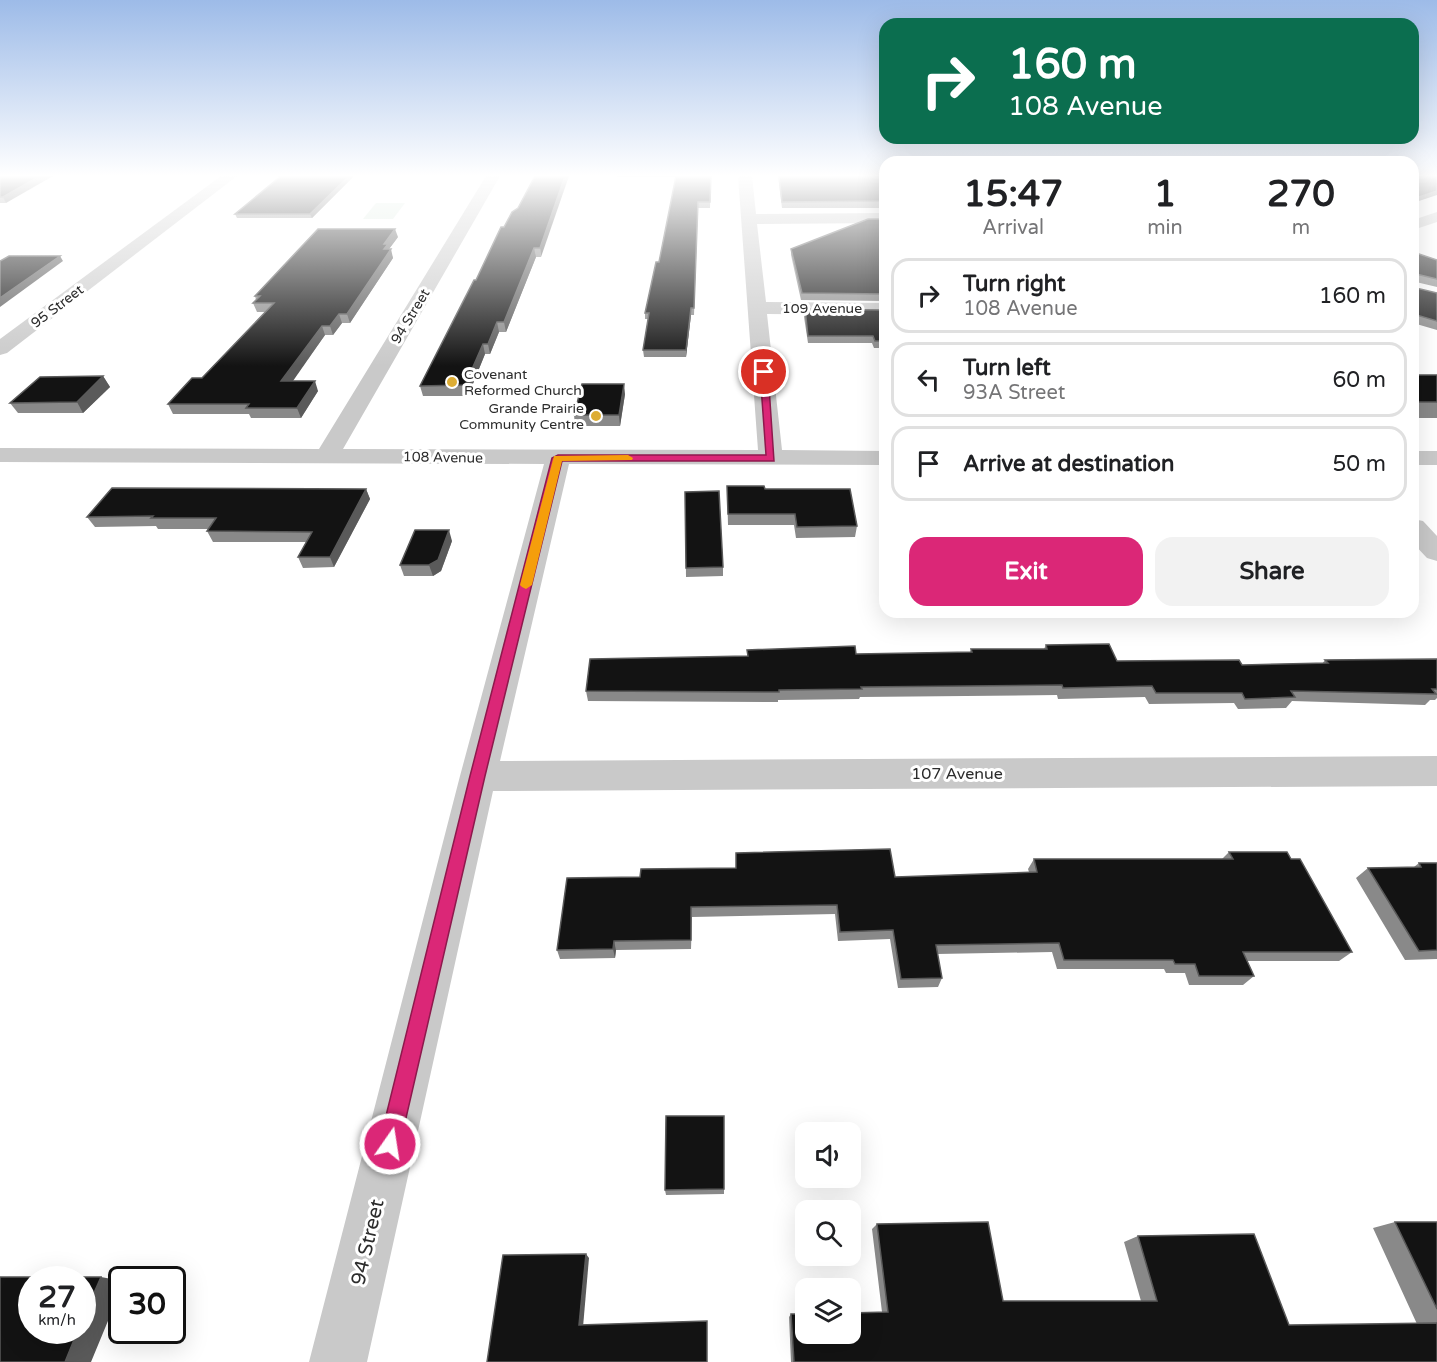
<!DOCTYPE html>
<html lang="en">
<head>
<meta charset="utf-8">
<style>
	:root { --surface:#fff; --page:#f2f2f2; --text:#202124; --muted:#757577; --line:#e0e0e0; --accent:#db2777 }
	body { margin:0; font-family:"Varela Round",sans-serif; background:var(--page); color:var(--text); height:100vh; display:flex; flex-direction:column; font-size:22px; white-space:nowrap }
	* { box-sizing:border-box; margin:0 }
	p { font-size:20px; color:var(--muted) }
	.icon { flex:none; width:33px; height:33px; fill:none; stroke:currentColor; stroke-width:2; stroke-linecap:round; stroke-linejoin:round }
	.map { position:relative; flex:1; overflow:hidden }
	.sheet { position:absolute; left:879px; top:156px; width:540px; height:462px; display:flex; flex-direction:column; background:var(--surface); border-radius:18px; box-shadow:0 6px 24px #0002 }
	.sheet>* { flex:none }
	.banner { position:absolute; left:879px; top:18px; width:540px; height:126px; border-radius:18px; box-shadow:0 6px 24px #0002; background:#0b6e4f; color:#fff; overflow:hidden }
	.tools { position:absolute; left:795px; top:1122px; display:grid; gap:12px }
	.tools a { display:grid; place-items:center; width:66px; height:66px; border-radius:12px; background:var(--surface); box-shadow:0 6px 24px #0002; font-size:30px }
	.speed { position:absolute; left:18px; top:1266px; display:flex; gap:12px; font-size:30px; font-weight:700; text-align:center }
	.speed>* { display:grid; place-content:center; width:78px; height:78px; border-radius:50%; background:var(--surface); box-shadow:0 6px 24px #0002; line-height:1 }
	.speed small { font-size:15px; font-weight:400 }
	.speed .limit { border:3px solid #111; border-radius:9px; background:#fff; color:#111 }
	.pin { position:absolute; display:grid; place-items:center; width:51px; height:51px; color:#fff; margin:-26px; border:3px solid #fff; border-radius:50%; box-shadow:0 2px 6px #0007 }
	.me { position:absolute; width:66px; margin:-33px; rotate:13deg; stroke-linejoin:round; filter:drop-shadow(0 0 4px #0008) }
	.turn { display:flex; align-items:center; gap:21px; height:126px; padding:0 30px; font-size:27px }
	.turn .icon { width:78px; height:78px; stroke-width:2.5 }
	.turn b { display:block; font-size:42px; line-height:51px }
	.eta { display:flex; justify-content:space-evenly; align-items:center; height:102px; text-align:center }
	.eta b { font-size:36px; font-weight:700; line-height:42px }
	.button { display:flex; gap:12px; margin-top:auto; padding:12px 30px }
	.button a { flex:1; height:69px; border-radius:18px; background:var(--accent); color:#fff; font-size:24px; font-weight:700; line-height:69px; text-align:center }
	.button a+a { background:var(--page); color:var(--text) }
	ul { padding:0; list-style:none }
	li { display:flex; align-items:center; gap:18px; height:75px; margin:0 12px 9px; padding:0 18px; border:3px solid var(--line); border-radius:18px }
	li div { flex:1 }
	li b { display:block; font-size:22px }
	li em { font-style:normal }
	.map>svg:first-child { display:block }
	.green { fill:#dae9de }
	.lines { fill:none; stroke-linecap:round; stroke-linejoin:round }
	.minor { fill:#c9c9c9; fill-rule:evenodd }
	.wall { fill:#898989 }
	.shaded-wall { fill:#5a5a5a }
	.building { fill:#131313; stroke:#5a5a5a; stroke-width:1.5 }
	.route { fill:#db2777; stroke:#8e194d; stroke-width:1.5 }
	.slow { fill:#f59e0b }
	.poi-dot { fill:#ddad34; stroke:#fff; stroke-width:2 }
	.labels { text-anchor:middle; stroke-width:6; stroke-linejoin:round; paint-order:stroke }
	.far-street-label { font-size:14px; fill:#2c2c2c; stroke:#fff }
	.far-poi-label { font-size:14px; fill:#2c2c2c; stroke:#fff; text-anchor:start }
	.street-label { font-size:16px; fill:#2c2c2c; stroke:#fff }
	.near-street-label { font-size:20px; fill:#2c2c2c; stroke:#fff }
</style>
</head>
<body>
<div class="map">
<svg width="1437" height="1362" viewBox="0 0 1437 1362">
	<rect width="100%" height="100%" fill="#fff"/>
	<!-- green -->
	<polygon class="green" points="376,203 405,203 393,219 363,219"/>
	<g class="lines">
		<!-- minor -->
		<g class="minor">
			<polygon points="221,176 237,176 7,353 0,355 0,339"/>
			<polygon points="486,176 500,176 343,449 758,450 738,176 752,176 756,214 885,213 885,223 757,224 766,302 885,303 885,315 767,314 782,450 885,451 885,465 569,464 500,761 1437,756 1437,786 493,791 367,1362 309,1362 460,776 544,464 0,462 0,448 319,449"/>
			<polygon points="1437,212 1437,222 1413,230 1413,220"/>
			<rect x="1413" y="451" width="24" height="14"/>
			<polygon points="1413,519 1423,521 1437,536 1437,561 1427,558 1413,543"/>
		</g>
	</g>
	<!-- wall -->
	<g class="wall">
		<polygon points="0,176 6,203 0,203"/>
		<polygon points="281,176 354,176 312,218 237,218 235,214"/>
		<polygon points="535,176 541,257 536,257 506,332 499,332 490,354 485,354 468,396 423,396 420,386 504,227 518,208"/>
		<polygon points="617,176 711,176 710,208 698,208 694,315 691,315 686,357 644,357 643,350 648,319 645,319 645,313 659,262 676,177 617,177"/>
		<polygon points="778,176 885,176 885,208 782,208"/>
		<polygon points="885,219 885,301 801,300 791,255 791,249"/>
		<polygon points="398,237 389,249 393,258 350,323 342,323 333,335 325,335 292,381 318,391 301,418 251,418 249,414 173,414 168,404 202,378 265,312 257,312 253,303 256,300 255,296"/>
		<polygon points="1413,252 1437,260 1437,287 1416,282 1416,288 1437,293 1437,330 1413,323"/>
		<polygon points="805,309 885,310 885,348 874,348 872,343 808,343 804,317"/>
		<rect x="1413" y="375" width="24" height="43"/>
		<polygon points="103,376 110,387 83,413 18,413 10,403"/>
		<polygon points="625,394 620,426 575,426 574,415"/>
		<polygon points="727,486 765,489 857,526 855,537 796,538 794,525 728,525"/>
		<polygon points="366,489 370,499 334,567 303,568 298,557 306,542 213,542 207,531 209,529 158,529 156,526 95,527 87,517"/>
		<polygon points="685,492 723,567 723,576 686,577"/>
		<polygon points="452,541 441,571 433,576 404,576 400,565"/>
		<polygon points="1046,645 1117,661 1242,665 1322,664 1325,660 1437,659 1437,698 1435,700 1430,700 1425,705 1292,701 1286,708 1238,709 1234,703 1149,704 1145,697 1058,699 1057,695 860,697 859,699 778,700 778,702 588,701 586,691 747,656 747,650 856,654 970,652 971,649 1044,649"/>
		<polygon points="1229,852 1291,859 1352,952 1339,961 1247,961 1254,976 1243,985 1189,985 1185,973 1166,973 1164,969 1057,969 1052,952 937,954 942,978 938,987 898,988 890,939 838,941 835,914 692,917 691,949 616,950 615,958 560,959 557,950 640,877 736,868 736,853 895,877 1029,872 1028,869 1034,859 1222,859"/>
		<polygon points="1419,863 1437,863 1437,959 1405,960 1356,878 1368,868 1414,867"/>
		<polygon points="724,1116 724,1194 666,1195 665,1190"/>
		<polygon points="1395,1222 1437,1222 1437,1362 791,1362 789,1317 791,1314 882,1312 872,1229 877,1224 1003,1301 1141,1301 1124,1242 1138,1236 1289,1325 1417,1324 1373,1228"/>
	</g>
	<!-- shaded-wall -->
	<g class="shaded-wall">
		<polygon points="40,176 53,176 6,203 3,197"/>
		<polygon points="349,176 354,176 312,218 310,214"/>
		<polygon points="565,176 569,176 541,257 540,248"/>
		<polygon points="1437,191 1437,195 1413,203 1413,199"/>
		<polygon points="395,229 398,237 389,249 390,251 391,249 393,258 350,323 347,314 384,244"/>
		<polygon points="534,248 536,257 506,332 504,322"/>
		<polygon points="60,256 63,261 0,307 0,298"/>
		<polygon points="691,308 691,315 686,357 686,350"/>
		<polygon points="339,314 342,323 333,335 330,326"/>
		<polygon points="497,322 499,332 490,354 488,344"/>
		<polygon points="322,326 325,335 286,391 281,381"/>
		<polygon points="483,344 485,354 468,396 465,385"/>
		<polygon points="103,376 110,387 83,413 77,402"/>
		<polygon points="315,381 318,391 301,418 297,408"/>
		<polygon points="624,384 625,394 620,426 619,415"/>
		<polygon points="366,489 370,499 334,567 330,557"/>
		<polygon points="449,530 452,541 441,571 433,576 429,565"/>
		<polygon points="614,941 616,950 615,958 613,949"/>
		<polygon points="586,1254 589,1258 583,1327 579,1325"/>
		<polygon points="101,1277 122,1281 122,1287 91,1362 65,1362 78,1330 82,1330 82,1320"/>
	</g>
	<!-- building -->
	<g class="building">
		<polygon points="0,176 40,176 3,197 0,197"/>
		<polygon points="281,176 349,176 310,214 235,214"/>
		<polygon points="535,176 565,176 540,248 534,248 504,322 497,322 488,344 483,344 465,385 420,386 474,280 476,280 501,227 504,227 512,212 518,208"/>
		<polygon points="676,176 711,176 710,202 698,202 694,308 691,308 686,350 643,350 649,313 645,313 656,262 659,262"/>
		<polygon points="779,176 885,176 885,201 782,202"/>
		<polygon points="1413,176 1437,176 1437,191 1413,199"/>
		<polygon points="868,219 885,219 885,294 802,293 791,249"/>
		<polygon points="318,229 395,229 384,244 388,244 384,249 391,249 347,314 339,314 330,326 322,326 281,381 315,381 297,408 246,408 249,404 168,404 192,378 202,378 274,303 253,303 260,296 255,296"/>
		<polygon points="1413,252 1437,260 1437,279 1416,274 1416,288 1437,293 1437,321 1413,314"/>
		<polygon points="9,256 60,256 0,298 0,261"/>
		<polygon points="805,309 885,310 885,341 875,341 873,336 808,336"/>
		<rect x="1413" y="375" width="24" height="27"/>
		<polygon points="103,376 77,402 10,403 40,377"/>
		<polygon points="582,384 624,384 619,415 574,415"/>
		<polygon points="727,486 764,486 765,489 850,489 857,526 797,527 795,514 728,514"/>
		<polygon points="112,488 366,489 330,557 298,557 312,532 207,531 216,518 151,518 153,516 87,517"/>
		<polygon points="719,491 723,567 686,568 685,492"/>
		<polygon points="415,530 449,530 438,560 429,565 400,565"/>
		<polygon points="1109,644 1117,661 1239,660 1242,665 1328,663 1325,660 1437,659 1437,689 1432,689 1436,694 1291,691 1295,697 1245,699 1242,693 1156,693 1152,686 1063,688 1062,685 861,687 862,689 779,690 779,692 586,691 590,659 748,656 747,650 855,646 856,654 972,652 971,649 1047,649 1046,645"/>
		<polygon points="890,849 895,877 1037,872 1034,859 1233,859 1229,852 1287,852 1291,859 1300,859 1352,952 1243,952 1254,976 1199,976 1195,964 1175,964 1173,960 1064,960 1059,943 936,945 942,978 901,979 893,930 840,932 837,905 691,907 691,940 614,941 613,949 557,950 567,878 640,877 641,869 736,868 736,853"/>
		<polygon points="1419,863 1437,863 1437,950 1419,951 1368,868 1421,867"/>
		<polygon points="666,1116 724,1116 724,1189 665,1190"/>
		<polygon points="988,1222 1003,1301 1157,1301 1138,1236 1254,1234 1289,1325 1437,1323 1437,1362 794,1362 791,1314 806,1314 806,1334 850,1334 850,1313 888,1312 877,1224"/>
		<polygon points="1395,1222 1437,1222 1437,1309"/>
		<polygon points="586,1254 579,1325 707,1321 707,1362 487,1362 503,1255"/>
		<polygon points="0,1277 101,1277 82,1320 82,1280 32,1280 32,1330 78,1330 65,1362 0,1362"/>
	</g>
	<!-- sky -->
	<linearGradient id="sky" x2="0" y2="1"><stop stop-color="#9dbbe8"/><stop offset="0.48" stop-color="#fff"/><stop offset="1" stop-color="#fff" stop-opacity="0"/></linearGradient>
	<rect width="1437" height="366" fill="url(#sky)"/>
	<!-- route -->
	<polygon class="route" points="764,369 768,372 774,461 562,461 485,776 400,1144 397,1152 390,1155 382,1152 379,1144 470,776 552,458 558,455 766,455 760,372"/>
	<!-- slow -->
	<polygon class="slow" points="628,455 633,458 632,460 562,461 532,585 526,589 522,587 520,585 554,456"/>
	<!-- markers -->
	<g class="poi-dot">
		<circle cx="452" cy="382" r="6"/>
		<circle cx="596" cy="416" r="6"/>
	</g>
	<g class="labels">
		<!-- far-street labels -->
		<g class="far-street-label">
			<text transform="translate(57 306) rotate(-37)" y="5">95 Street</text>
			<text x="822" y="313">109 Avenue</text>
			<text transform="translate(410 316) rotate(-59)" y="5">94 Street</text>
			<text transform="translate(443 457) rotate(1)" y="5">108 Avenue</text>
		</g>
		<!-- far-poi labels -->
		<g class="far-poi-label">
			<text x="464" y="379">Covenant<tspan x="464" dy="16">Reformed Church</tspan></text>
			<text x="584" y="413" text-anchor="end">Grande Prairie<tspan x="584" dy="16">Community Centre</tspan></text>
		</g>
		<!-- street labels -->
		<g class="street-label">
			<text x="957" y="779">107 Avenue</text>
		</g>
		<!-- near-street labels -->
		<g class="near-street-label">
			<text transform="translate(367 1242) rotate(-77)" y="7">94 Street</text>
		</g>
	</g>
</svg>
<div class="tools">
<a><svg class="icon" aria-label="sound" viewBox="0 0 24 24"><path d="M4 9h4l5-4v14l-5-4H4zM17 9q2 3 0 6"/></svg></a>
<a><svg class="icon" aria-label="search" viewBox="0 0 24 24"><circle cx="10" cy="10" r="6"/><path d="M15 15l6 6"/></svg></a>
<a><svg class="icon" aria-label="layers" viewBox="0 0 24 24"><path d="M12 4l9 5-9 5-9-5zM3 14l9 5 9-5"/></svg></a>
</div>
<div class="speed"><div>27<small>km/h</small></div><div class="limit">30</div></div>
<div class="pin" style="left:764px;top:372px;background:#d93025"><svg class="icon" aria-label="arrive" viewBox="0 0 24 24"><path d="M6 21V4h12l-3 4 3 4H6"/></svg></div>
<svg class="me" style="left:390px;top:1144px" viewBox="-20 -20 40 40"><circle r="17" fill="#db2777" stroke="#fff" stroke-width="3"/><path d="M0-11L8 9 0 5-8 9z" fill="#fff"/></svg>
<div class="banner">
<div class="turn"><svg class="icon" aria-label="right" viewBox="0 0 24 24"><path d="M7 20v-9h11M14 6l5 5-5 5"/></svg><div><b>160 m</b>108 Avenue</div></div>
</div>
<section class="sheet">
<div class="eta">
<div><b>15:47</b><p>Arrival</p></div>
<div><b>1</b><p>min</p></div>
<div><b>270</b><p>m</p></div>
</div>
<ul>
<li><svg class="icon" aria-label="right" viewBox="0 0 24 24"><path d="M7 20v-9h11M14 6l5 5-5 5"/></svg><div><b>Turn right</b><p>108 Avenue</p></div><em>160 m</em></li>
<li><svg class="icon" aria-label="left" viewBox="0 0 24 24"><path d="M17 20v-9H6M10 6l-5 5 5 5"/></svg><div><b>Turn left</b><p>93A Street</p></div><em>60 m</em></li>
<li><svg class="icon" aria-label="arrive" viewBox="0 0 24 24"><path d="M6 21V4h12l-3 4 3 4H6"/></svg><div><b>Arrive at destination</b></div><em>50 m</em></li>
</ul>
<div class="button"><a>Exit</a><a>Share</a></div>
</section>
</div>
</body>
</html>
